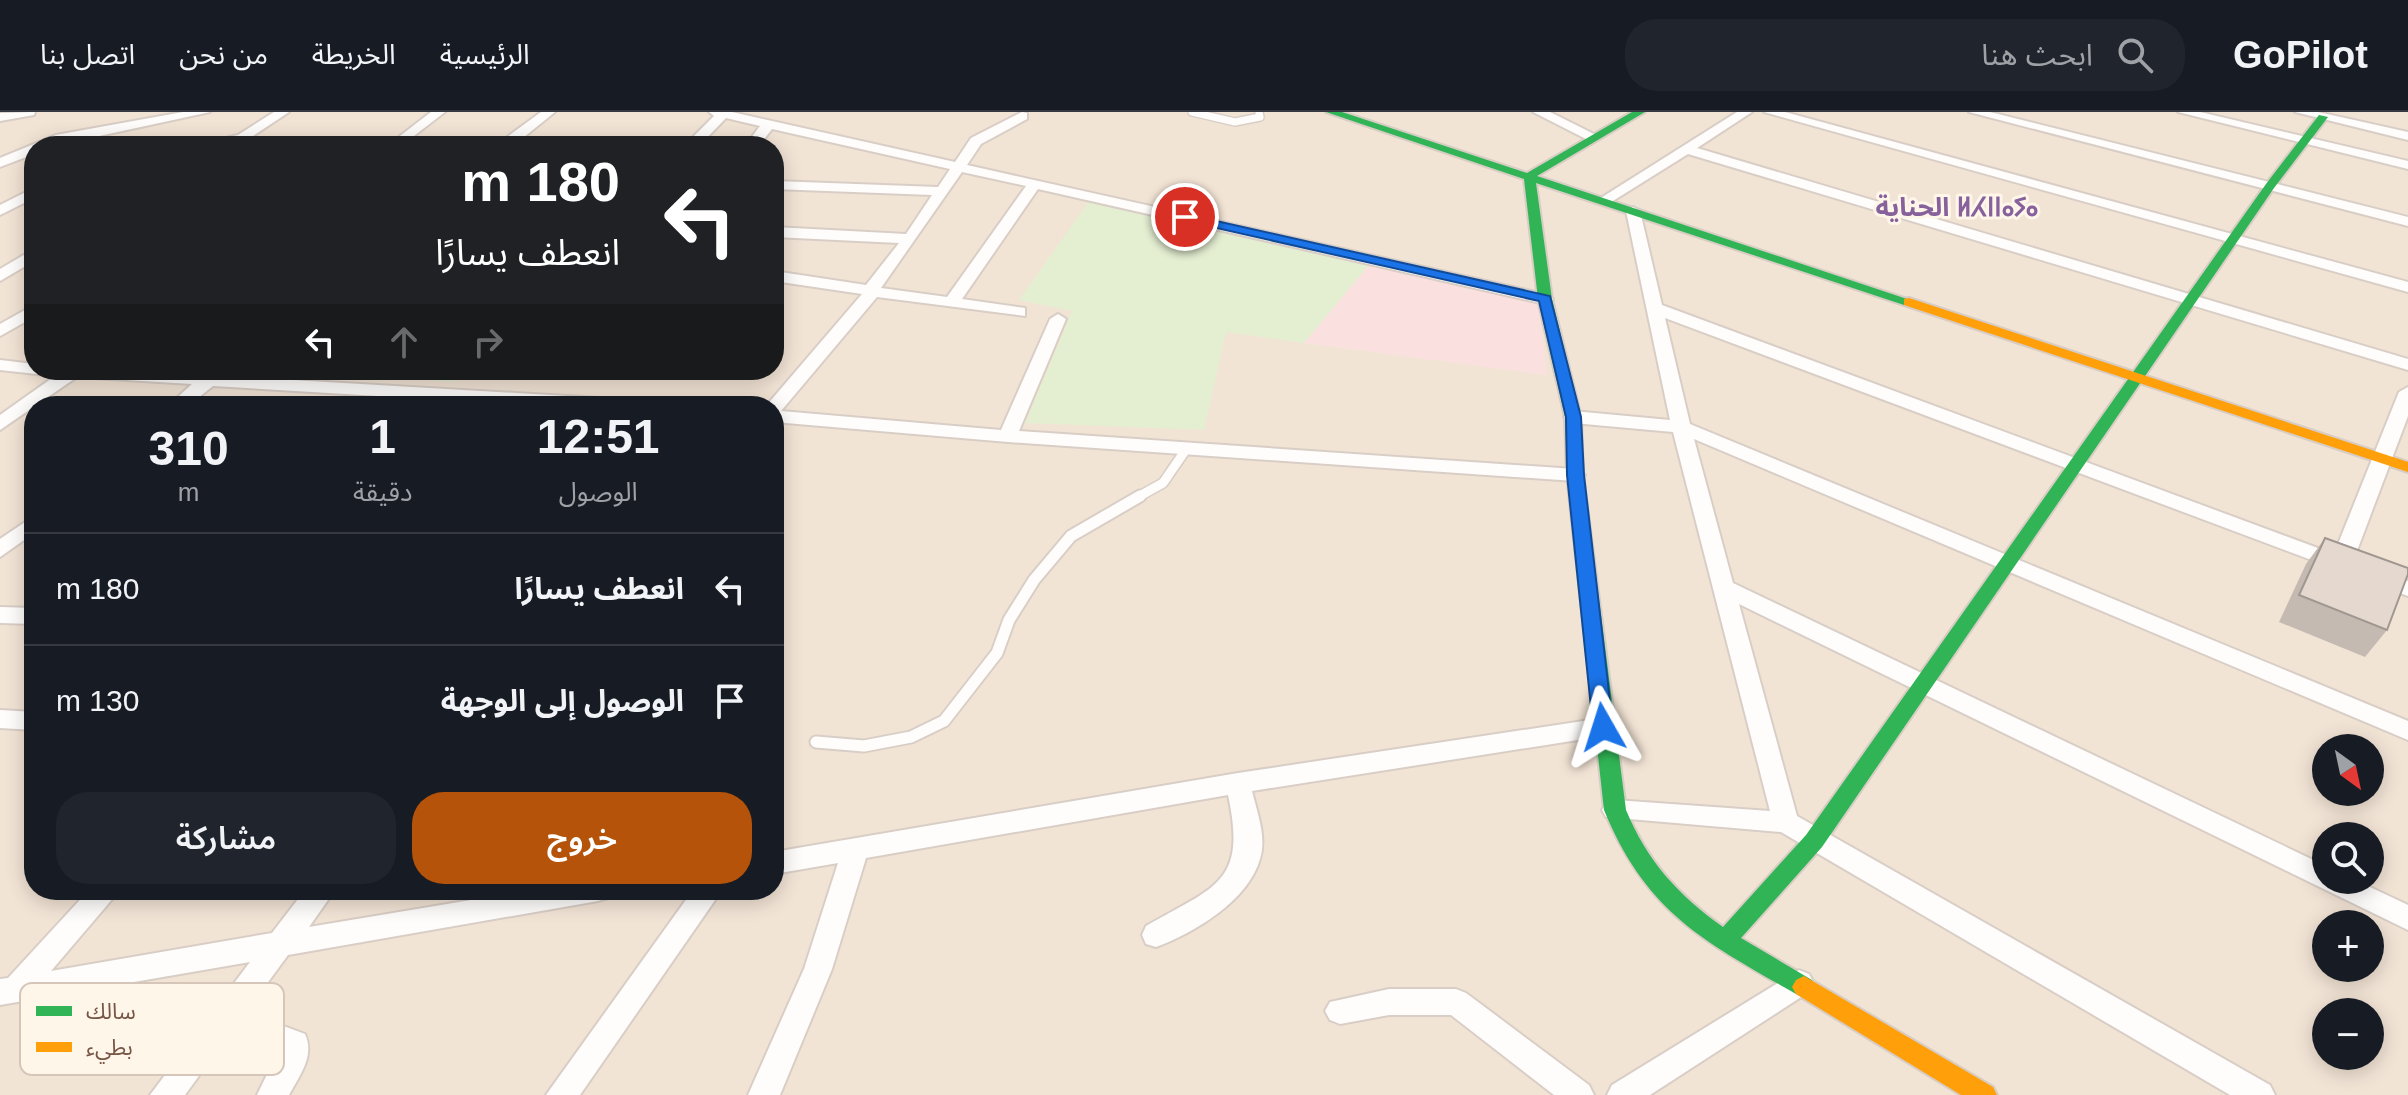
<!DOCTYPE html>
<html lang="ar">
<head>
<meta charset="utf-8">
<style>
	:root { --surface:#171b24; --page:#20242c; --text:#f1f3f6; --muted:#9ea1a6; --line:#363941; --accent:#b45309 }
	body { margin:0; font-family:Helvetica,"Noto Sans Arabic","Noto Sans Tifinagh",sans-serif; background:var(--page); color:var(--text); direction:rtl; height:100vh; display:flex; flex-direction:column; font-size:30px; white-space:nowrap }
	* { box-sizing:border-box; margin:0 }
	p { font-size:26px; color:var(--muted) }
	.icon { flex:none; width:44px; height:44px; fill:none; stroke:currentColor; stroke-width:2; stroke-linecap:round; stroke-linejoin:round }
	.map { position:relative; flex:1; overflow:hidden; direction:ltr }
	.side { position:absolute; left:24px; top:284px; width:760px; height:504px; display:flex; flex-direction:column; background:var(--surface); border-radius:32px; box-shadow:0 4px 20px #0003; direction:rtl }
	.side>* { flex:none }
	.guide { position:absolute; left:24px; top:24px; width:760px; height:244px; border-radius:32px; box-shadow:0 4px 20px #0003; direction:rtl; background:#202124; color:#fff; overflow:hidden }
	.needle { width:52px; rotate:147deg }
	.buttons { position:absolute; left:2312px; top:622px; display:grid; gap:16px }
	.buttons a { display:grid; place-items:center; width:72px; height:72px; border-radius:50%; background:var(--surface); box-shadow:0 4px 20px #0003; font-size:40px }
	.pin { position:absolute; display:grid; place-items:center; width:68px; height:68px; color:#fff; margin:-34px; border:4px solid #fff; border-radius:50%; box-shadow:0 2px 8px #0007 }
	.me { position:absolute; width:88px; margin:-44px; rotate:354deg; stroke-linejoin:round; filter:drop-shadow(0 0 6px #0008) }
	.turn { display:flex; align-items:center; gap:28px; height:168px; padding:0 32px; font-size:36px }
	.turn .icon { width:104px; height:104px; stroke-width:2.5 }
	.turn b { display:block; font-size:56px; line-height:68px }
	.lanes { display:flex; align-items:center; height:76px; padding:0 32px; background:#0003; justify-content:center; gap:40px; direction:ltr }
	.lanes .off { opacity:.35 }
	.eta { display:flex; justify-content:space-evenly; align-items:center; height:136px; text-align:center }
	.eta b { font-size:48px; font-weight:600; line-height:56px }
	.cta { display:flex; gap:16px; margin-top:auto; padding:16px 32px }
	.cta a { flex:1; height:92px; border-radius:32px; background:var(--accent); color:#fff; font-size:32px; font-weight:600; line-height:92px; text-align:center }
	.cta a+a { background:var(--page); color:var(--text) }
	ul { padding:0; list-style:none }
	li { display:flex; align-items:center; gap:24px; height:112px; padding:0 32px; border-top:2px solid var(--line) }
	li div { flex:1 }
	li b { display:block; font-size:30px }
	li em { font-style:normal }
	header { display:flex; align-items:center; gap:48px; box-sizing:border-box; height:112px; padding:0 40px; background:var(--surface); border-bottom:2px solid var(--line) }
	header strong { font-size:38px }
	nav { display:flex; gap:44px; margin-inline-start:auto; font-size:28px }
	.search { width:560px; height:72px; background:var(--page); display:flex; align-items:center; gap:20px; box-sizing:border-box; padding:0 28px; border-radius:32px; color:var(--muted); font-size:30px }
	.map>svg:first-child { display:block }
	.residential { fill:#f2e4d5; fill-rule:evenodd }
	.medical { fill:#fae1e0 }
	.green { fill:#e4eed1 }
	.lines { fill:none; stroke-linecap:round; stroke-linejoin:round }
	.lane-far2-casing { stroke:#d9cec6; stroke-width:10 }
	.lane-far1-casing { stroke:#d9cec6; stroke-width:12 }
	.lane-casing { stroke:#d9cec6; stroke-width:15 }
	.street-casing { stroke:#d9cec6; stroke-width:4 }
	.fast-casing { stroke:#d8cdc4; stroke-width:4 }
	.slow-casing { stroke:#d8cdc4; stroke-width:4 }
	.lane-far2 { stroke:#fefdfc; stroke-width:7 }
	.lane-far1 { stroke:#fefdfc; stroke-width:9 }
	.lane { stroke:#fefdfc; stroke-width:11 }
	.street { fill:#fefdfc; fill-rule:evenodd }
	.fast { fill:#30b455; fill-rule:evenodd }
	.slow { fill:#ff9f0a; fill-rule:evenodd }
	.wall { fill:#c4bab2 }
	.building { fill:#e4d8cf; stroke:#a09791; stroke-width:2 }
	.route { fill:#1a73e8; stroke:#114b97; stroke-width:2 }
	.labels { text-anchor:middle; stroke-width:6; stroke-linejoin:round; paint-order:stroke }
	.far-district-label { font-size:26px; font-weight:bold; fill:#86619b; stroke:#fff6ea }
	.key { fill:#fff6ea; stroke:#d6c6b9; stroke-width:2 }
	.key-label { font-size:22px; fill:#775646 }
</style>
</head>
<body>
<header>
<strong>GoPilot</strong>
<div class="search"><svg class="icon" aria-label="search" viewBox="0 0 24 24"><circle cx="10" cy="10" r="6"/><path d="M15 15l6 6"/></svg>ابحث هنا</div>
<nav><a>الرئيسية</a><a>الخريطة</a><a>من نحن</a><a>اتصل بنا</a></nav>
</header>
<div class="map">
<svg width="2408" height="983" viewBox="0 0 2408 983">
	<rect width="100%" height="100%" fill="#f8f1e8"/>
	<!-- residential -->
	<path class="residential" d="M 0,0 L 2408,0 L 2408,983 L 0,983 ZM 34,34 L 774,34 L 774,258 L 34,258 ZM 34,294 L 774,294 L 774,778 L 34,778 ZM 2326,636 L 2370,636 L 2370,680 L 2326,680 ZM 2326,724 L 2370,724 L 2370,768 L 2326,768 ZM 2326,812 L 2370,812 L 2370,856 L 2326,856 ZM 2326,900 L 2370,900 L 2370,944 L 2326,944 Z"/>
	<!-- medical -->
	<polygon class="medical" points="1369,153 1538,191 1547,263 1304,231"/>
	<!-- green -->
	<g class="green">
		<polygon points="1090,88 1369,153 1304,231 1226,220 1204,318 1025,311 1072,199 1019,188"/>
		<polygon points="376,258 465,258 453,270 370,263"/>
	</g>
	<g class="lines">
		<defs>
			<polyline id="lane-far2" points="1192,0 1235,10 1260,5 1259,0"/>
			<polyline id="lane-far1" points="1136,386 1163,371 1187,336"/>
			<polyline id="lane" points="816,630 864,634 911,625 944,609 997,541 1009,508 1034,468 1071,424 1140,384"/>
			<g id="street">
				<polygon points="35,0 34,3 0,9 0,1"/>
				<polygon points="183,0 210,0 53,34 34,34 34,42 0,55 0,46 56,23"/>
				<polygon points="274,0 289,0 238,34 192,34 238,23"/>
				<polygon points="431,0 445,0 410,27 499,31 541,0 555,0 513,34 387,34"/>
				<path d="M 709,0 L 732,0 L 955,50 L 971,26 L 1022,0 L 1027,1 L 1027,7 L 981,32 L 967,53 L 1545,182 L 1553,187 L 1545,192 L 1038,77 L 962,187 L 1025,196 L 1025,204 L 877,185 L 781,299 L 1001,318 L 1050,207 L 1058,202 L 1066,207 L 1019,319 L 1575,357 L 1585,363 L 1575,369 L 1008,330 L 774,310 L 774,294 L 766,294 L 862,182 L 774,169 L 774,159 L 866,173 L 899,131 L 774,125 L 774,115 L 906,122 L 932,83 L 774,77 L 774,69 L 938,75 L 950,57 L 772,17 L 759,34 L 745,34 L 760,14 L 726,6 L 699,34 L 684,34 L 714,4 ZM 962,60 L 1026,74 L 947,185 L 881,176 Z"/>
				<polygon points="1533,0 1550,0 1600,25 1588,28"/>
				<polygon points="1737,0 1752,0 1697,36 2408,247 2408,258 1688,42 1608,92 1596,89"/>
				<polygon points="1764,0 1785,0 2408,170 2408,180"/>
				<polygon points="1969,0 1990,0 2408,105 2408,114"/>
				<polygon points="2178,0 2200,0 2408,49 2408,57"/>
				<polygon points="2295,0 2318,0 2408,20 2408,28"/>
				<polygon points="34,76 34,86 0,103 0,93"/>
				<polygon points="1633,95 1640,99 1662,193 2334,442 2399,280 2408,275 2408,304 2352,452 2341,459 1665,206 1690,312 2408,609 2408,628 1694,327 1733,471 2326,754 2326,768 2355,768 2408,793 2408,818 1739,492 1797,704 2270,973 2275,983 2230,983 1781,720 1606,705 1602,698 1606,691 1615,688 1770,699 1673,320 1573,311 1564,305 1573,299 1670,308 1626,99"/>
				<polygon points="34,137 34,149 0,169 0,157"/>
				<polygon points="34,193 34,205 0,224 0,212"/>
				<polygon points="0,248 34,252 34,258 205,262 210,258 221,258 224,264 635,288 644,294 545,294 213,274 188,294 168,294 192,272 77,265 0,318 0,303 55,264 0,258"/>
				<polygon points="34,404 34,421 0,445 0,427"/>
				<polygon points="2375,457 2408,469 2408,484 2367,469 2364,464 2367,459"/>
				<polygon points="0,495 34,496 34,512 0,511"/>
				<polygon points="0,598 34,600 34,618 0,616"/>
				<path d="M 1603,606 L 1612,609 L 1615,615 L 1612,621 L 1603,624 L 1252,679 C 1257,700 1267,725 1260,747 C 1248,789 1194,821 1156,835 L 1146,832 L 1142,823 L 1146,814 C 1216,774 1247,771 1228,683 L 866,746 L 832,857 L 780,983 L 748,983 L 804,857 L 838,751 L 774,762 L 774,740 L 1238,661 Z"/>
				<path d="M 89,778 L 120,778 L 51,859 L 272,821 L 305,778 L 335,778 L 309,815 L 531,778 L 612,778 L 608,786 L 598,789 L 288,843 L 246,900 L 305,922 C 315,944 300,963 289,983 L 257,983 L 278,940 L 230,921 L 185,983 L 150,983 L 250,850 L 0,893 L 0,867 L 8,866 Z"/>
				<polygon points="693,778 722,778 580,983 546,983"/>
				<polygon points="1799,858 1809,862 1814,871 1809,880 1650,983 1607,983 1612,973"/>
				<polygon points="1389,877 1456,877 1466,881 1589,973 1594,983 1554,983 1451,903 1389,903 1340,912 1330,908 1325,899 1330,890"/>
			</g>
			<path id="fast" d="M 1326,0 L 1342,0 L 1527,61 L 1632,0 L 1645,0 L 1537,64 L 1916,190 L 1914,193 L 1904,193 L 1536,71 L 1552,187 L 1581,305 L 1583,363 L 1626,698 C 1647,749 1678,783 1723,815 L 1806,723 L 2266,72 L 2319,3 L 2328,5 L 2274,76 L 1822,735 L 1741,826 L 1812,868 L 1816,875 L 1812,882 L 1804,886 L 1796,882 C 1704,829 1647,802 1604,698 L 1567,363 L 1565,305 L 1538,187 L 1524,67 Z"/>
			<g id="slow">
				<polygon points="1909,186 2408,350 2408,360 1904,193 1904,187"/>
				<polygon points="1804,864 1993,975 1997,983 1961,983 1796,882 1792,875 1796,868"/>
			</g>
		</defs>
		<!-- lane-far2 casing -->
		<use href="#lane-far2" class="lane-far2-casing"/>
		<!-- lane-far1 casing -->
		<use href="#lane-far1" class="lane-far1-casing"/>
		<!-- lane casing -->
		<use href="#lane" class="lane-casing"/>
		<!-- street casing -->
		<use href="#street" class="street-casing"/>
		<!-- fast casing -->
		<use href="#fast" class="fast-casing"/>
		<!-- slow casing -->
		<use href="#slow" class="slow-casing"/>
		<!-- lane-far2 -->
		<use href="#lane-far2" class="lane-far2"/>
		<!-- lane-far1 -->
		<use href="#lane-far1" class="lane-far1"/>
		<!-- lane -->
		<use href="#lane" class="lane"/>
		<!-- street -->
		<use href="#street" class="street"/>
		<!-- fast -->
		<use href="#fast" class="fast"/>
		<!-- slow -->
		<use href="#slow" class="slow"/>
	</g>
	<!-- wall -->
	<polygon class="wall" points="2325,426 2387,518 2365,545 2279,510 2306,452"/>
	<!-- building -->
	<polygon class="building" points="2325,426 2408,456 2408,462 2387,518 2299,483"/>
	<!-- route -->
	<polygon class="route" points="1185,102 1550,184 1581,305 1584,363 1613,615 1610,620 1596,620 1593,615 1567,363 1566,305 1539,189 1181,108 1181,103"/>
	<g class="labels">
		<!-- far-district labels -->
		<g class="far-district-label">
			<text x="1957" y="104">الحناية ⵍⵃⵏⵏⴰⵢⴰ</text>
		</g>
	</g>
	<!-- legend -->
	<rect x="20" y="871" width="264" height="92" rx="12" class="key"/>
	<rect x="36" y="894" width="36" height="10" fill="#30b455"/>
	<rect x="36" y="930" width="36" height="10" fill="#ff9f0a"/>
	<g class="key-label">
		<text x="86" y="907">سالك</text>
		<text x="86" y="943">بطيء</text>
	</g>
</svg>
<div class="buttons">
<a><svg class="needle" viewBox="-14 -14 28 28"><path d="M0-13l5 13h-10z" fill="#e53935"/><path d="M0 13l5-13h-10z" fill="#9ea1a6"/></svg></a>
<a><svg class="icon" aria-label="search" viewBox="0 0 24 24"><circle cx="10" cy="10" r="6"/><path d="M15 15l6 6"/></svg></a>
<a>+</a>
<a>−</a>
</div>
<div class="pin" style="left:1185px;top:105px;background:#d93025"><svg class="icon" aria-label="arrive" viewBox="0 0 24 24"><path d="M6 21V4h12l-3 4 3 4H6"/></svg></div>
<svg class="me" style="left:1603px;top:615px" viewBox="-20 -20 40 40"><path d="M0-17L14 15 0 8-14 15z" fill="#1a73e8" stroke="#fff" stroke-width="4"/></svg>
<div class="guide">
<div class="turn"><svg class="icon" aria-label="left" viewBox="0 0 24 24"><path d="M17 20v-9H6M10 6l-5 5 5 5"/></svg><div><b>180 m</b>انعطف يسارًا</div></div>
<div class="lanes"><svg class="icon" aria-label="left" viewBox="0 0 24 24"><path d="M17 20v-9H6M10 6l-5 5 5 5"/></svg><svg class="icon off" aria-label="ahead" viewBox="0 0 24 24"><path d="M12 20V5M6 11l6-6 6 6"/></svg><svg class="icon off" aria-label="right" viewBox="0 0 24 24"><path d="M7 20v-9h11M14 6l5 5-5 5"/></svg></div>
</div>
<section class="side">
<div class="eta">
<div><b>12:51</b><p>الوصول</p></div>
<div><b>1</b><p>دقيقة</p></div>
<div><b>310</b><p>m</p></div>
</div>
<ul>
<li><svg class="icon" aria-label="left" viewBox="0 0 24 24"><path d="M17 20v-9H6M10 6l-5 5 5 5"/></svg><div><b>انعطف يسارًا</b></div><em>180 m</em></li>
<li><svg class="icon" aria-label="arrive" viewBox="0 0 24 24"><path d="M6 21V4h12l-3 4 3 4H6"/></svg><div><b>الوصول إلى الوجهة</b></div><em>130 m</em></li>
</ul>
<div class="cta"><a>خروج</a><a>مشاركة</a></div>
</section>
</div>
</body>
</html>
